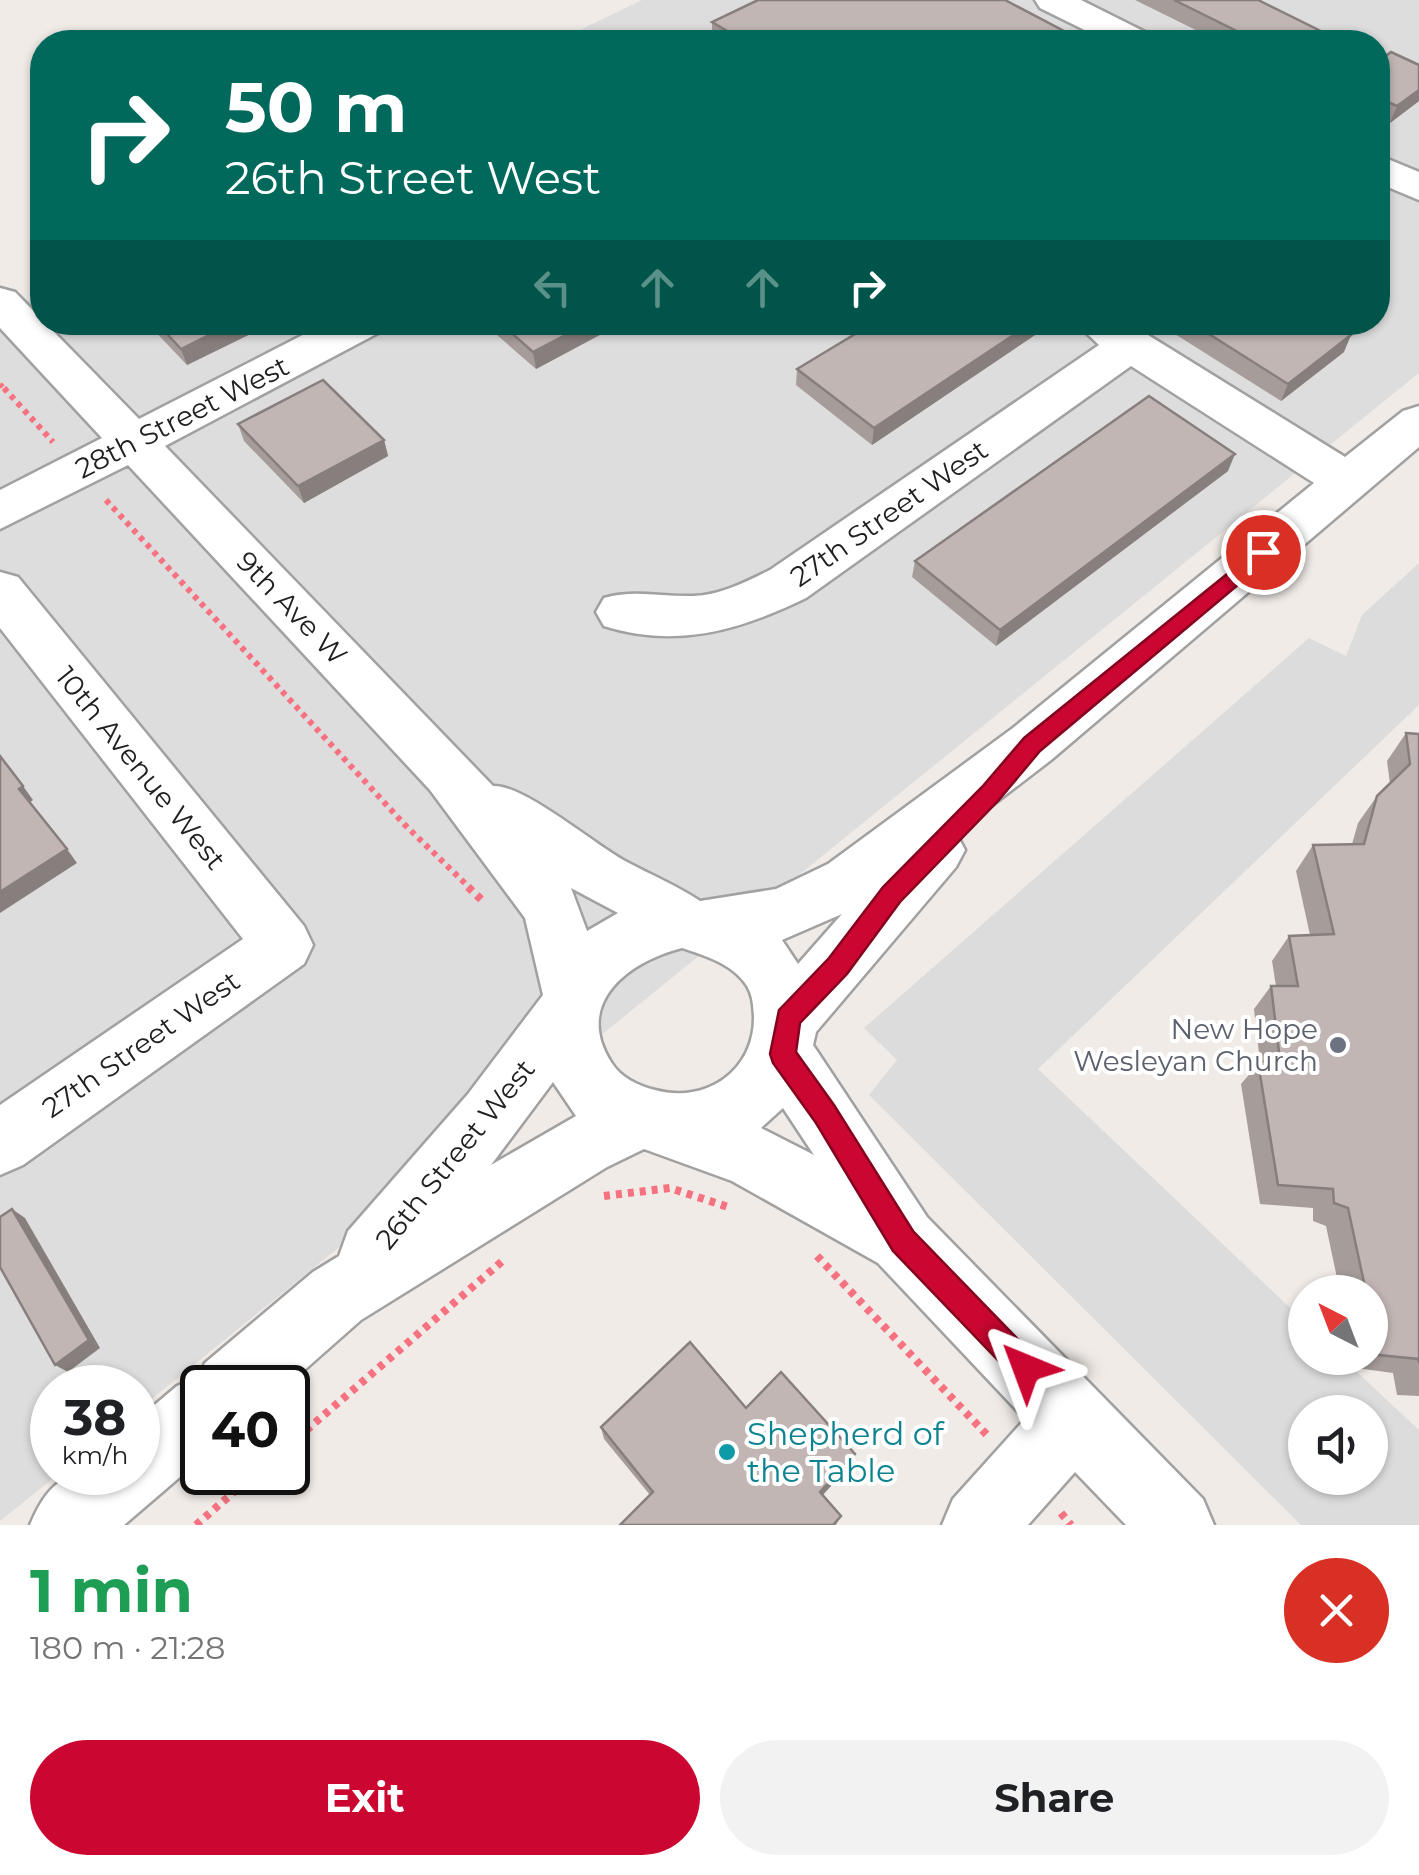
<!DOCTYPE html>
<html lang="en">
<head>
<meta charset="utf-8">
<style>
	:root { --surface:#fff; --page:#f2f2f2; --text:#202124; --muted:#757577; --accent:#cb0630 }
	body { margin:0; font-family:Montserrat,sans-serif; background:var(--page); color:var(--text); height:100vh; display:flex; flex-direction:column; font-size:38px; white-space:nowrap }
	* { box-sizing:border-box; margin:0 }
	p { font-size:32px; color:var(--muted) }
	.icon { flex:none; width:55px; height:55px; fill:none; stroke:currentColor; stroke-width:2; stroke-linecap:round; stroke-linejoin:round }
	.map { position:relative; height:1525px; overflow:hidden }
	.details { display:flex; flex-direction:column; background:var(--surface); flex:1 }
	.details>* { flex:none }
	.top-card { position:absolute; left:30px; top:30px; width:1360px; height:305px; border-radius:40px; box-shadow:0 2px 8px #0004; background:#00695c; color:#fff; overflow:hidden }
	.needle { width:65px; rotate:318deg }
	.controls { position:absolute; left:1288px; top:1275px; display:grid; gap:20px }
	.controls a { display:grid; place-items:center; width:100px; height:100px; border-radius:50%; background:var(--surface); box-shadow:0 2px 8px #0004; font-size:50px }
	.speed { position:absolute; left:30px; top:1365px; display:flex; gap:20px; font-size:50px; font-weight:700; text-align:center }
	.speed>* { display:grid; place-content:center; width:130px; height:130px; border-radius:50%; background:var(--surface); box-shadow:0 2px 8px #0004; line-height:1 }
	.speed small { font-size:25px; font-weight:400 }
	.speed .limit { border:5px solid #111; border-radius:15px; background:#fff; color:#111 }
	.pin { position:absolute; display:grid; place-items:center; width:85px; height:85px; color:#fff; margin:-42px; border:5px solid #fff; border-radius:50%; box-shadow:0 2px 10px #0007 }
	.me { position:absolute; width:110px; margin:-55px; rotate:316deg; stroke-linejoin:round; filter:drop-shadow(0 0 8px #0008) }
	.turn { display:flex; align-items:center; gap:35px; height:210px; padding:0 30px; font-size:45px }
	.turn .icon { width:130px; height:130px; stroke-width:2.5 }
	.turn b { display:block; font-size:70px; line-height:85px }
	.lanes { display:flex; align-items:center; height:95px; padding:0 30px; background:#0003; justify-content:center; gap:50px; direction:ltr }
	.lanes .off { opacity:.35 }
	.round { display:grid; place-items:center; flex:none; width:105px; height:105px; border-radius:52px; background:var(--page) }
	.headline { display:flex; align-items:center; justify-content:space-between; height:170px; padding:0 30px }
	h1 { font-size:60px; font-weight:700; line-height:75px; color:#1e9e55 }
	.action { display:flex; gap:20px; margin-top:auto; padding:20px 30px }
	.action a { flex:1; height:115px; border-radius:60px; background:var(--accent); color:#fff; font-size:40px; font-weight:700; line-height:115px; text-align:center }
	.action a+a { background:var(--page); color:var(--text) }
	.map>svg:first-child { display:block }
	.residential { fill:#deddde }
	.parking { fill:#dcdcdc; fill-rule:evenodd }
	.lines { fill:none; stroke-linecap:round; stroke-linejoin:round }
	.minor-casing { stroke:#a1a1a1; stroke-width:5 }
	.path-far2 { stroke:#f67281; stroke-width:5; stroke-dasharray:4 4; stroke-linecap:butt }
	.path-far1 { stroke:#f67281; stroke-width:6; stroke-dasharray:5 5; stroke-linecap:butt }
	.path { stroke:#f67281; stroke-width:8; stroke-dasharray:6 6; stroke-linecap:butt }
	.minor { fill:#fff; fill-rule:evenodd }
	.wall { fill:#a69d9a }
	.shaded-wall { fill:#877f7d }
	.building { fill:#c1b6b3; stroke:#877f7d; stroke-width:2.5 }
	.route { fill:#cb0630; stroke:#84041f; stroke-width:2.5 }
	.worship-dot { fill:#6b7280; stroke:#fff; stroke-width:4 }
	.culture-dot { fill:#0f9aa8; stroke:#fff; stroke-width:4 }
	.labels { text-anchor:middle; stroke-width:8; stroke-linejoin:round; paint-order:stroke }
	.street-label { font-size:28px; fill:#202020; stroke:#fff }
	.worship-label { font-size:28px; fill:#5b616d; stroke:#fff; text-anchor:end }
	.near-culture-label { font-size:32px; fill:#0d838f; stroke:#fff; text-anchor:start }
</style>
</head>
<body>
<div class="map">
<svg width="1419" height="1525" viewBox="0 0 1419 1525">
	<rect width="100%" height="100%" fill="#f0ebe7"/>
	<!-- residential -->
	<polygon class="residential" points="642,0 1419,0 1419,373 138,1410 138,1388 52,1388 52,1472 60,1473 0,1521 0,314 42,294 42,322 1378,322 1378,42 555,42"/>
	<!-- parking -->
	<path class="parking" d="M 1419,563 L 1419,705 L 1038,1069 L 1305,1322 L 1305,1358 L 1342,1358 L 1419,1430 L 1419,1525 L 1301,1525 L 869,1095 L 897,1060 L 864,1028 L 1309,638 L 1346,656 L 1362,615 ZM 1305,1412 L 1370,1412 L 1370,1478 L 1305,1478 Z"/>
	<g class="lines">
		<defs>
			<g id="minor">
				<polygon points="1035,0 1081,0 1149,34 1154,42 1109,42 1040,8"/>
				<polygon points="1378,155 1419,172 1419,200 1378,183"/>
				<path d="M 0,288 L 15,292 L 139,419 L 328,322 L 387,322 L 380,332 L 165,446 L 493,786 C 523,784 595,845 625,861 C 651,875 676,885 700,901 L 776,889 L 828,864 L 1013,728 L 1314,483 L 1131,366 L 806,598 C 740,630 677,649 604,626 L 596,612 L 604,598 C 633,589 663,597 693,596 C 721,595 745,582 770,570 L 1099,345 L 1079,326 L 1081,322 L 1127,322 L 1345,457 L 1403,411 L 1419,406 L 1419,447 L 1051,760 L 956,833 L 965,850 L 956,867 L 816,1032 L 813,1045 L 927,1217 L 1203,1499 L 1214,1525 L 1126,1525 L 1075,1472 L 1028,1525 L 942,1525 L 953,1499 L 1025,1419 L 878,1263 L 732,1181 L 644,1149 L 607,1167 L 361,1320 L 284,1388 L 202,1388 L 202,1458 L 124,1525 L 30,1525 C 55,1465 80,1472 138,1472 L 138,1419 L 177,1386 L 199,1376 L 205,1363 L 313,1272 L 339,1256 L 348,1231 L 468,1094 L 543,995 L 525,918 L 430,790 L 128,465 L 0,529 L 0,490 L 102,438 L 0,328 ZM 571,888 L 618,913 L 587,931 ZM 842,914 L 798,964 L 782,940 ZM 682,948 C 706,956 733,964 747,986 C 753,996 753,1005 754,1016 C 755,1070 707,1104 655,1090 C 638,1086 620,1077 611,1062 C 573,1002 630,961 682,948 ZM 553,1082 L 576,1116 L 491,1165 ZM 783,1108 L 814,1155 L 761,1128 Z"/>
				<polygon points="0,572 18,577 304,926 313,945 304,964 23,1165 0,1175 0,1105 243,939 0,628"/>
			</g>
		</defs>
		<!-- minor casing -->
		<use href="#minor" class="minor-casing"/>
		<!-- path-far2 -->
		<polyline class="path-far2" points="0,384 6,391"/>
		<!-- path-far1 -->
		<g class="path-far1">
			<polyline points="4,388 53,442"/>
			<polyline points="106,500 405,825 471,889"/>
		</g>
		<!-- path -->
		<g class="path">
			<polyline points="468,887 484,902"/>
			<polyline points="604,1196 670,1188 728,1207"/>
			<polyline points="817,1256 987,1435"/>
			<polyline points="288,1446 506,1258"/>
			<polyline points="1061,1513 1071,1525"/>
			<polyline points="196,1525 257,1472"/>
		</g>
		<!-- minor -->
		<use href="#minor" class="minor"/>
	</g>
	<!-- wall -->
	<g class="wall">
		<polygon points="1135,0 1258,0 1343,42 1220,42"/>
		<polygon points="712,22 1085,42 718,42 712,39"/>
		<polygon points="1378,60 1419,65 1419,101 1390,123 1378,118"/>
		<polygon points="146,322 275,322 187,365"/>
		<polygon points="482,322 624,322 536,369"/>
		<polygon points="842,322 1041,322 1038,333 872,445 796,385 797,369 856,333"/>
		<polygon points="1160,322 1329,322 1344,352 1281,401 1159,324"/>
		<polygon points="238,424 384,440 388,456 304,503 244,441"/>
		<polygon points="1228,471 996,646 912,577 915,561"/>
		<polygon points="1406,733 1419,734 1419,1396 1397,1395 1393,1373 1356,1368 1353,1358 1370,1358 1370,1292 1340,1292 1326,1226 1313,1221 1313,1208 1260,1204 1241,1084 1260,1062 1254,1009 1271,986 1276,986 1272,961 1289,936 1310,935 1296,871 1313,845 1352,844 1358,823 1377,796 1390,784 1387,761"/>
		<polygon points="746,1408 850,1465 823,1495 841,1516 836,1525 620,1525 650,1495 604,1439 601,1427"/>
	</g>
	<!-- shaded-wall -->
	<g class="shaded-wall">
		<polygon points="1419,90 1419,101 1390,123 1397,106"/>
		<polygon points="235,322 275,322 187,365 181,349"/>
		<polygon points="590,322 624,322 536,369 533,352"/>
		<polygon points="1033,322 1041,322 1038,333 872,445 874,428"/>
		<polygon points="1351,335 1344,352 1281,401 1288,384"/>
		<polygon points="384,440 388,456 304,503 298,486"/>
		<polygon points="1235,454 1228,471 996,646 1000,630"/>
		<polygon points="23,786 33,800 29,803 19,789"/>
		<polygon points="67,849 77,863 0,913 0,892"/>
		<polygon points="12,1209 25,1218 100,1348 68,1372 55,1365"/>
		<polygon points="855,1454 850,1465 816,1502 820,1492"/>
	</g>
	<!-- building -->
	<g class="building">
		<polygon points="758,0 1005,0 1085,42 1002,42 998,41 994,42 746,42 712,22"/>
		<polygon points="1174,0 1258,0 1343,42 1259,42"/>
		<polygon points="1391,52 1419,65 1419,90 1397,106 1378,98 1378,60 1379,61"/>
		<polygon points="156,322 235,322 181,349"/>
		<polygon points="499,322 590,322 533,352"/>
		<polygon points="867,322 1033,322 874,428 797,369 870,325"/>
		<polygon points="1190,322 1329,322 1351,335 1288,384"/>
		<polygon points="323,380 384,440 298,486 238,424"/>
		<polygon points="1149,396 1235,454 1000,630 915,561"/>
		<polygon points="1406,733 1419,734 1419,1363 1418,1359 1379,1355 1370,1312 1370,1292 1366,1292 1348,1208 1334,1203 1333,1189 1278,1185 1258,1062 1280,1060 1271,986 1298,986 1289,936 1334,934 1313,845 1364,844 1377,796 1410,764"/>
		<polygon points="0,756 23,786 19,789 67,849 0,892"/>
		<polygon points="12,1209 89,1340 55,1365 0,1267 0,1217"/>
		<polygon points="690,1342 746,1408 781,1372 855,1454 820,1492 841,1516 833,1525 620,1525 653,1492 601,1427"/>
	</g>
	<!-- route -->
	<polygon class="route" points="1263,545 1270,547 1273,552 1270,558 1040,751 998,801 900,902 847,974 800,1023 796,1052 834,1105 913,1231 1036,1358 1040,1368 1036,1378 1026,1383 1015,1378 893,1251 816,1123 773,1063 770,1054 779,1010 829,958 883,887 982,787 1024,738"/>
	<!-- markers -->
	<circle class="worship-dot" cx="1338" cy="1045" r="10"/>
	<circle class="culture-dot" cx="727" cy="1452" r="10"/>
	<g class="labels">
		<!-- street labels -->
		<g class="street-label">
			<text transform="translate(182 417) rotate(-27)" y="10">28th Street West</text>
			<text transform="translate(889 513) rotate(-35)" y="10">27th Street West</text>
			<text transform="translate(292 608) rotate(46)" y="10">9th Ave W</text>
			<text transform="translate(141 768) rotate(51)" y="10">10th Avenue West</text>
			<text transform="translate(141 1044) rotate(-35)" y="10">27th Street West</text>
			<text transform="translate(455 1154) rotate(-51)" y="10">26th Street West</text>
		</g>
		<!-- worship labels -->
		<g class="worship-label">
			<text x="1318" y="1039">New Hope<tspan x="1318" dy="32">Wesleyan Church</tspan></text>
		</g>
		<!-- near-culture labels -->
		<g class="near-culture-label">
			<text x="747" y="1445">Shepherd of<tspan x="747" dy="37">the Table</tspan></text>
		</g>
	</g>
</svg>
<div class="controls">
<a><svg class="needle" viewBox="-14 -14 28 28"><path d="M0-13l5 13h-10z" fill="#e53935"/><path d="M0 13l5-13h-10z" fill="#757577"/></svg></a>
<a><svg class="icon" aria-label="sound" viewBox="0 0 24 24"><path d="M4 9h4l5-4v14l-5-4H4zM17 9q2 3 0 6"/></svg></a>
</div>
<div class="speed"><div>38<small>km/h</small></div><div class="limit">40</div></div>
<div class="pin" style="left:1263px;top:552px;background:#d93025"><svg class="icon" aria-label="arrive" viewBox="0 0 24 24"><path d="M6 21V4h12l-3 4 3 4H6"/></svg></div>
<svg class="me" style="left:1026px;top:1368px" viewBox="-20 -20 40 40"><path d="M0-17L14 15 0 8-14 15z" fill="#cb0630" stroke="#fff" stroke-width="4"/></svg>
<div class="top-card">
<div class="turn"><svg class="icon" aria-label="right" viewBox="0 0 24 24"><path d="M7 20v-9h11M14 6l5 5-5 5"/></svg><div><b>50 m</b>26th Street West</div></div>
<div class="lanes"><svg class="icon off" aria-label="left" viewBox="0 0 24 24"><path d="M17 20v-9H6M10 6l-5 5 5 5"/></svg><svg class="icon off" aria-label="ahead" viewBox="0 0 24 24"><path d="M12 20V5M6 11l6-6 6 6"/></svg><svg class="icon off" aria-label="ahead" viewBox="0 0 24 24"><path d="M12 20V5M6 11l6-6 6 6"/></svg><svg class="icon" aria-label="right" viewBox="0 0 24 24"><path d="M7 20v-9h11M14 6l5 5-5 5"/></svg></div>
</div>
</div>
<section class="details">
<div class="headline"><div><h1>1 min</h1><p>180 m · 21:28</p></div><a class="round" style="background:#d93025;color:#fff"><svg class="icon" aria-label="close" viewBox="0 0 24 24"><path d="M6 6l12 12M18 6L6 18"/></svg></a></div>
<div class="action"><a>Exit</a><a>Share</a></div>
</section>
</body>
</html>
